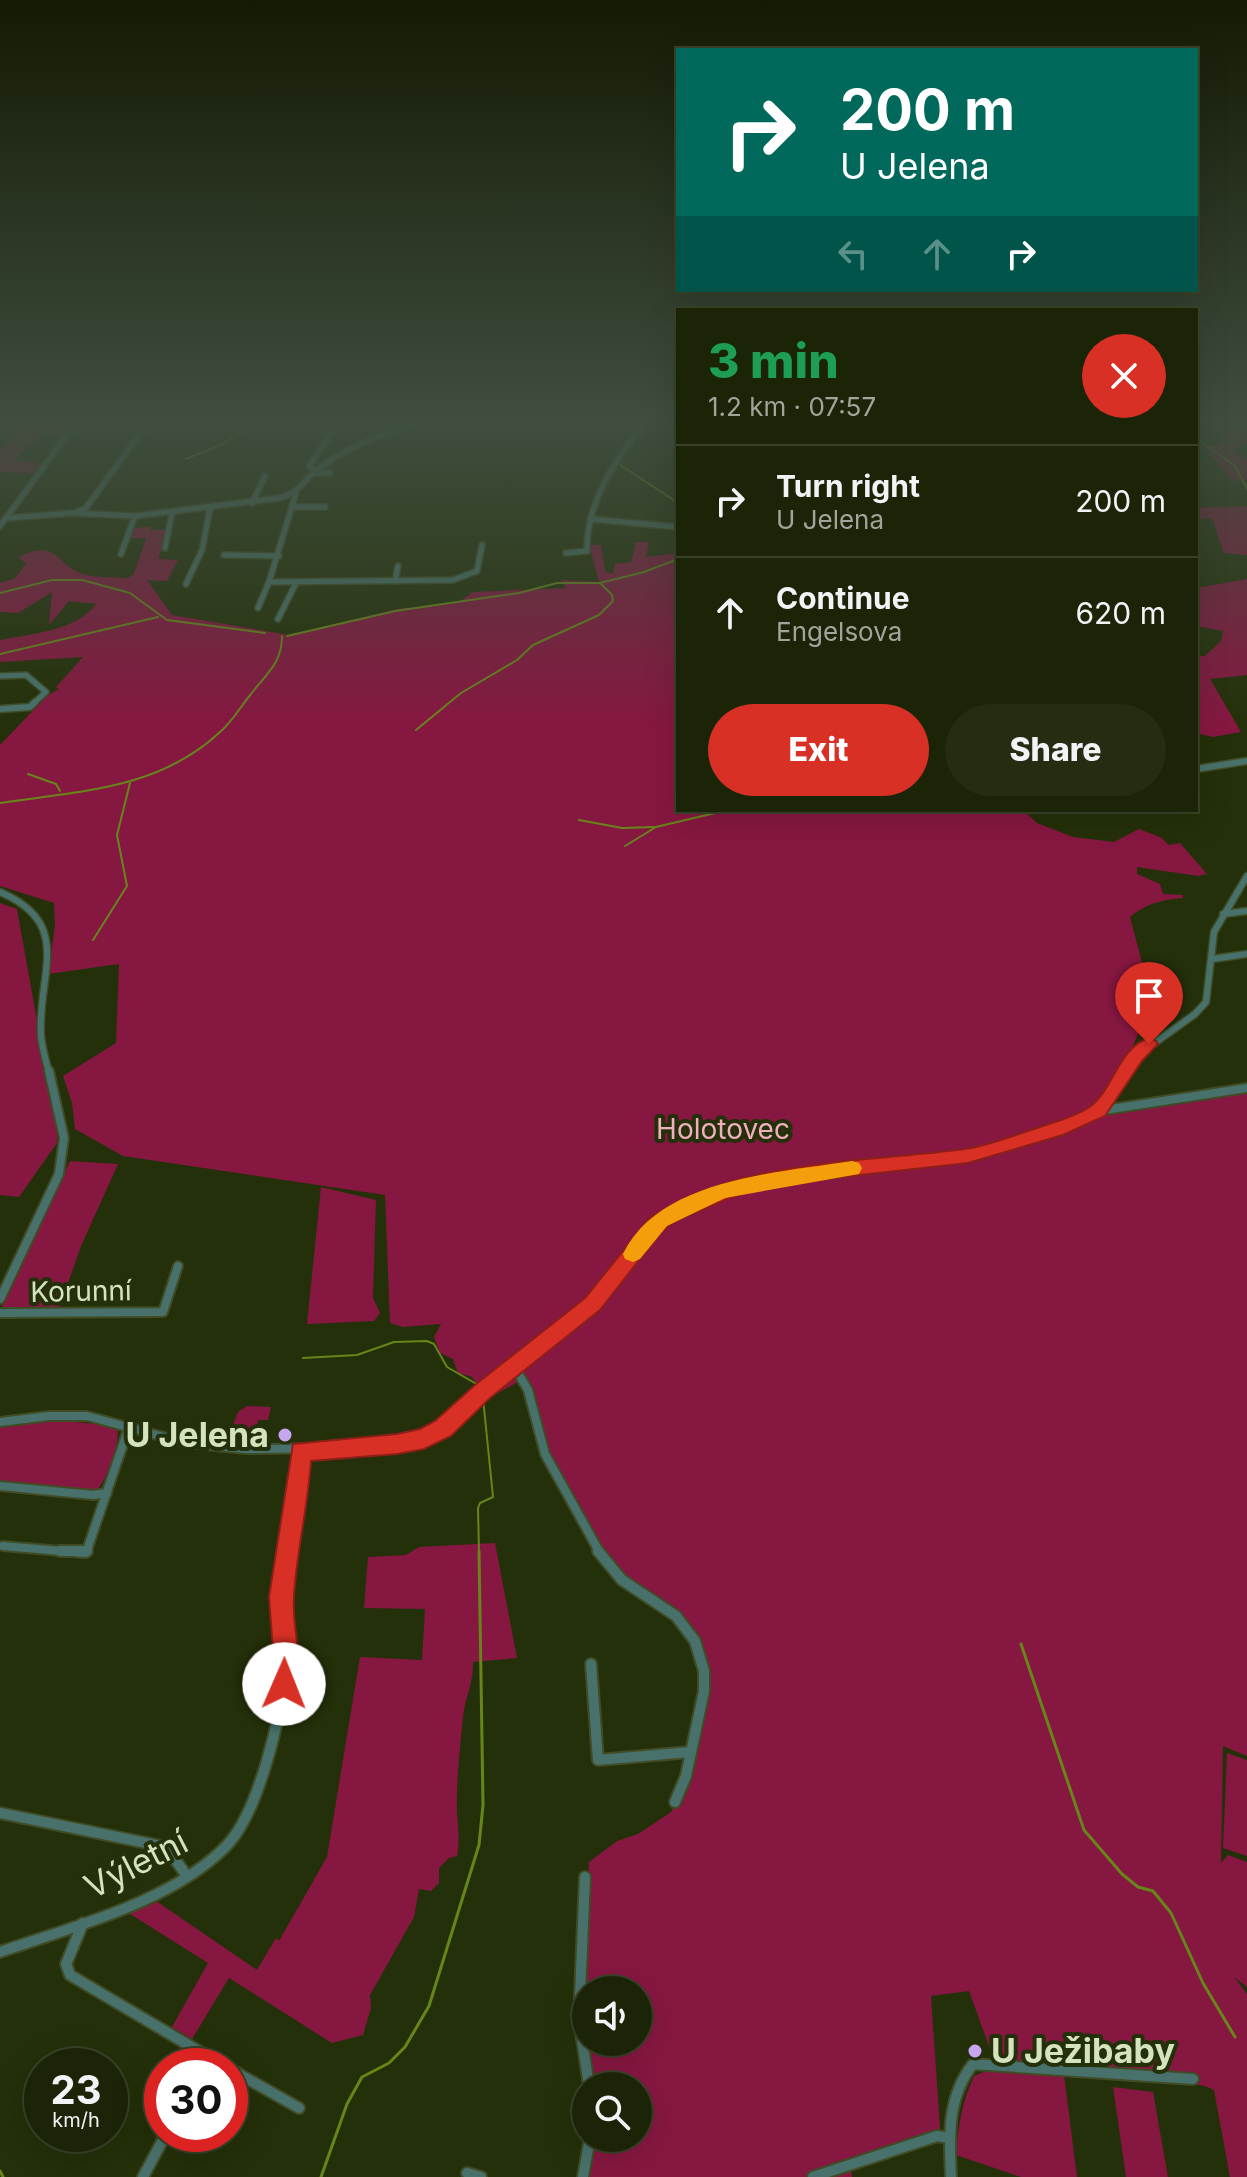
<!DOCTYPE html>
<html lang="en">
<head>
<meta charset="utf-8">
<style>
	:root { --surface:#1b2407; --page:#242c11; --text:#f1f3f6; --muted:#a0a49b; --line:#394128; --accent:#d93025 }
	body { margin:0; font-family:Inter,sans-serif; background:var(--page); color:var(--text); height:100vh; display:flex; flex-direction:column; font-size:30px; white-space:nowrap }
	* { box-sizing:border-box; margin:0 }
	p { font-size:26px; color:var(--muted) }
	.icon { flex:none; width:44px; height:44px; fill:none; stroke:currentColor; stroke-width:2; stroke-linecap:round; stroke-linejoin:round }
	.map { position:relative; flex:1; overflow:hidden }
	.sheet { position:absolute; left:676px; top:308px; width:522px; height:504px; display:flex; flex-direction:column; background:var(--surface); border-radius:0px; box-shadow:0 8px 32px #0002,0 0 0 2px var(--line) }
	.sheet>* { flex:none }
	.top-card { position:absolute; left:676px; top:48px; width:522px; height:244px; border-radius:0px; box-shadow:0 8px 32px #0002,0 0 0 2px var(--line); background:#00695c; color:#fff; overflow:hidden }
	.tools { position:absolute; left:572px; top:1976px; display:grid; gap:16px }
	.tools a { display:grid; place-items:center; width:80px; height:80px; border-radius:50%; background:var(--surface); box-shadow:0 8px 32px #0002,0 0 0 2px var(--line); font-size:40px }
	.speed { position:absolute; left:24px; top:2048px; display:flex; gap:16px; font-size:40px; font-weight:700; text-align:center }
	.speed>* { display:grid; place-content:center; width:104px; height:104px; border-radius:50%; background:var(--surface); box-shadow:0 8px 32px #0002,0 0 0 2px var(--line); line-height:1 }
	.speed small { font-size:20px; font-weight:400 }
	.speed .limit { border:12px solid #d22; background:#fff; color:#111 }
	.pin { position:absolute; display:grid; place-items:center; width:68px; height:68px; color:#fff; margin:-82px -34px; border-radius:50% 50% 50% 0; rotate:-45deg; box-shadow:0 0 8px #0007 }
	.pin .icon { rotate:45deg }
	.me { position:absolute; width:88px; margin:-44px; rotate:1deg; stroke-linejoin:round; filter:drop-shadow(0 0 6px #0008) }
	.turn { display:flex; align-items:center; gap:28px; height:168px; padding:0 32px; font-size:36px }
	.turn .icon { width:104px; height:104px; stroke-width:2.5 }
	.turn b { display:block; font-size:56px; line-height:68px }
	.lanes { display:flex; align-items:center; height:76px; padding:0 32px; background:#0003; justify-content:center; gap:40px; direction:ltr }
	.lanes .off { opacity:.35 }
	.round { display:grid; place-items:center; flex:none; width:84px; height:84px; border-radius:42px; background:var(--page) }
	.headline { display:flex; align-items:center; justify-content:space-between; height:136px; padding:0 32px }
	h1 { font-size:48px; font-weight:800; line-height:60px; color:#1e9e55 }
	.button { display:flex; gap:16px; margin-top:auto; padding:16px 32px }
	.button a { flex:1; height:92px; border-radius:48px; background:var(--accent); color:#fff; font-size:32px; font-weight:800; line-height:92px; text-align:center }
	.button a+a { background:var(--page); color:var(--text) }
	ul { padding:0; list-style:none }
	li { display:flex; align-items:center; gap:24px; height:112px; padding:0 32px; border-top:2px solid var(--line) }
	li div { flex:1 }
	li b { display:block; font-size:30px }
	li em { font-style:normal }
	.map>svg:first-child { display:block }
	.green { fill:#861741 }
	.lines { fill:none; stroke-linecap:round; stroke-linejoin:round }
	.stream-far1 { stroke:#678519; stroke-width:2 }
	.stream { stroke:#678519; stroke-width:3 }
	.minor-far3-casing { stroke:#404c26; stroke-width:8 }
	.minor-far2-casing { stroke:#404c26; stroke-width:9 }
	.minor-far1-casing { stroke:#404c26; stroke-width:12 }
	.minor-casing { stroke:#404c26; stroke-width:14 }
	.minor-far3 { stroke:#49716b; stroke-width:5 }
	.minor-far2 { stroke:#49716b; stroke-width:6 }
	.minor-far1 { stroke:#49716b; stroke-width:8 }
	.minor { stroke:#49716b; stroke-width:10 }
	.route { fill:#d93025; stroke:#8d1f18; stroke-width:2 }
	.slow { fill:#f59e0b }
	.poi-dot { fill:#c7a6ef; stroke:#243009; stroke-width:3 }
	.labels { text-anchor:middle; stroke-width:8; stroke-linejoin:round; paint-order:stroke }
	.park-label { font-size:28px; fill:#f0afbd; stroke:#243009 }
	.street-label { font-size:28px; fill:#d4e2bd; stroke:#243009 }
	.near-poi-label { font-size:34px; font-weight:bold; fill:#d4e2bd; stroke:#243009; text-anchor:end }
	.near-street-label { font-size:34px; fill:#d4e2bd; stroke:#243009 }
</style>
</head>
<body>
<div class="map">
<svg width="1247" height="2177" viewBox="0 0 1247 2177">
	<rect width="100%" height="100%" fill="#243009"/>
	<!-- green -->
	<g class="green">
		<polygon points="17,422 71,422 63,436 42,435 13,460 43,464 36,474 0,472 0,449 16,434 9,432"/>
		<polygon points="1247,427 1247,443 1241,444 1234,451 1247,459 1247,480 1232,481 1204,447 1224,442 1215,431"/>
		<polygon points="1247,506 1247,555 1224,553 1212,518 1196,519 1196,508"/>
		<path d="M 151,527 L 150,530 L 168,529 L 158,559 L 178,560 L 167,581 L 147,580 L 172,615 L 289,635 L 398,609 L 459,602 L 473,592 L 566,588 L 561,580 L 599,582 L 589,545 L 601,545 L 605,571 L 613,574 L 615,564 L 631,562 L 636,542 L 649,542 L 646,557 L 678,553 L 678,810 L 1023,810 L 1037,823 L 1073,837 L 1114,842 L 1139,829 L 1160,837 L 1169,845 L 1180,843 L 1207,874 L 1198,876 L 1137,867 L 1137,874 L 1160,884 L 1163,894 L 1183,895 L 1183,898 C 1162,900 1147,903 1130,917 C 1137,945 1148,976 1146,1004 C 1144,1040 1108,1085 1090,1116 L 1247,1091 L 1247,1756 L 1223,1746 L 1221,1863 L 1228,1855 L 1247,1862 L 1247,1987 L 1234,1977 L 1247,1994 L 1247,2177 L 1230,2177 L 1214,2090 L 1205,2086 L 993,2057 L 969,1991 L 931,1996 L 941,2142 L 850,2167 L 852,2177 L 586,2177 L 593,2138 L 638,2138 L 638,2086 L 595,2086 L 587,2042 L 638,2042 L 638,1990 L 586,1990 L 586,2033 L 583,2018 L 589,1862 L 617,1841 L 638,1834 L 671,1812 L 689,1778 L 706,1695 L 696,1638 L 609,1563 L 547,1454 L 526,1378 L 486,1399 L 472,1377 L 458,1373 L 453,1359 L 440,1353 L 434,1337 L 441,1324 L 403,1327 L 390,1323 L 385,1195 L 123,1156 L 75,1129 L 72,1103 L 63,1076 L 116,1043 L 119,964 L 48,974 L 55,926 L 54,903 L 0,886 L 0,745 L 48,695 L 59,689 L 56,687 L 83,657 L 0,662 L 0,640 C 30,634 77,631 96,604 L 69,601 L 49,625 L 52,592 L 18,613 L 0,612 L 0,583 L 14,579 L 26,564 L 19,557 C 58,538 55,564 82,574 C 95,578 114,577 128,578 L 134,574 L 146,538 L 128,538 L 133,528 Z"/>
		<polygon points="1247,579 1247,675 1210,679 1241,732 1213,737 1196,733 1196,656 1205,656 1221,641 1223,631 1196,626 1196,588"/>
		<polygon points="0,903 17,909 57,1132 57,1143 19,1197 0,1195"/>
		<polygon points="70,1161 118,1164 81,1246 58,1312 0,1311"/>
		<polygon points="321,1187 376,1200 373,1298 380,1313 374,1321 307,1324"/>
		<polygon points="247,1406 271,1407 268,1420 258,1420 253,1445 226,1443 238,1412"/>
		<path d="M 53,1420 L 107,1425 L 117,1429 C 121,1442 106,1481 97,1490 L 0,1482 L 0,1427 Z"/>
		<path d="M 495,1543 L 517,1658 L 473,1662 C 474,1681 465,1698 463,1717 C 460,1748 456,1781 457,1812 C 458,1828 460,1840 457,1856 L 449,1858 L 439,1868 L 439,1883 L 431,1891 L 419,1889 L 414,1917 L 370,1995 L 371,2008 L 363,2035 L 332,2043 L 229,1978 L 192,2039 L 172,2027 L 208,1963 L 127,1912 L 156,1901 L 257,1970 L 276,1938 L 279,1941 L 327,1857 L 360,1657 L 422,1660 L 425,1609 L 364,1608 L 368,1557 L 406,1555 L 419,1547 Z"/>
		<polygon points="1227,1753 1247,1760 1247,1856 1223,1848"/>
		<path d="M 991,2069 L 1064,2075 L 1077,2177 L 1021,2177 L 956,2155 C 958,2126 962,2102 974,2076 Z"/>
		<polygon points="1113,2087 1153,2092 1168,2177 1126,2177"/>
	</g>
	<g class="lines">
		<!-- stream-far1 -->
		<g class="stream-far1">
			<polyline points="1196,438 1235,466 1247,489"/>
			<polyline points="186,459 221,445 260,420"/>
			<polyline points="619,464 678,503"/>
			<polyline points="0,593 52,580 82,580 130,593 167,620 265,633"/>
			<polyline points="287,636 395,611 519,593 557,583 600,583 644,572 678,559"/>
			<polyline points="0,654 158,617"/>
			<polyline points="416,730 461,693 517,660 533,645 599,615 613,601 612,595 600,583"/>
			<polyline points="28,774 56,784 60,791"/>
			<path d="M 0,803 C 79,791 158,790 220,732 C 232,722 241,706 251,694 C 267,673 282,663 282,636"/>
			<polyline points="579,820 622,828 654,827"/>
			<polyline points="625,846 656,827 728,810"/>
			<polyline points="93,940 127,886 117,835 130,783"/>
			<polyline points="303,1358 357,1355 394,1342 427,1341 434,1344 447,1367 480,1386"/>
			<polyline points="479,1553 478,1508 480,1503 493,1497 483,1398"/>
		</g>
		<!-- stream -->
		<g class="stream">
			<polyline points="1021,1644 1084,1830 1122,1874 1138,1887 1153,1891 1171,1913 1203,1983 1235,2037"/>
			<polyline points="0,2171 3,2177"/>
			<polyline points="321,2177 347,2104 362,2077 389,2063 405,2047 429,2006 479,1845 483,1805 479,1551"/>
		</g>
		<defs>
			<g id="minor-far3">
				<polyline points="1196,421 1206,420"/>
				<polyline points="206,428 210,420"/>
				<polyline points="314,470 309,466 341,420"/>
				<polyline points="312,473 330,473"/>
				<polyline points="296,493 269,582 453,580 477,571 482,545"/>
				<polyline points="252,503 265,476"/>
				<polyline points="292,507 325,507"/>
				<polyline points="78,511 85,509 150,420"/>
				<path d="M 8,518 L 72,513 L 135,516 L 279,498 C 304,491 302,479 322,466 C 355,443 392,429 430,420"/>
				<polyline points="590,519 678,527"/>
				<polyline points="0,526 78,420"/>
				<polyline points="165,548 172,513"/>
				<path d="M 566,553 L 587,551 C 586,500 617,459 646,420"/>
				<polyline points="121,554 135,516"/>
				<polyline points="224,555 279,556"/>
				<polyline points="395,581 398,566"/>
				<polyline points="186,584 202,550 210,509"/>
				<polyline points="258,608 269,582"/>
				<polyline points="278,619 296,583"/>
				<polyline points="0,676 26,675 46,692 33,704"/>
			</g>
			<g id="minor-far2">
				<polyline points="0,709 30,707 35,702"/>
				<polyline points="1196,769 1247,761"/>
				<path d="M 0,892 C 75,924 37,974 41,1036 C 42,1048 46,1061 49,1073"/>
				<polyline points="1223,914 1247,911"/>
				<polyline points="1212,959 1247,954"/>
				<polyline points="1124,1073 1135,1057 1195,1014 1206,1002 1214,932 1247,876"/>
			</g>
			<g id="minor-far1">
				<polyline points="1098,1111 1247,1088"/>
				<polyline points="0,1299 59,1174 64,1138 49,1071"/>
				<polyline points="0,1313 163,1312 178,1266"/>
				<polyline points="515,1368 528,1390 545,1454 600,1553"/>
				<polyline points="0,1422 49,1416 87,1416 186,1443 246,1449 349,1448 424,1438 443,1428 482,1391 593,1304 655,1225 668,1216 741,1185 968,1156 1056,1130 1098,1111 1126,1071"/>
				<polyline points="0,1486 93,1495 107,1493"/>
				<polyline points="3,1546 84,1553"/>
				<polyline points="86,1553 129,1427"/>
				<polyline points="287,1553 301,1451"/>
			</g>
			<g id="minor">
				<polyline points="60,1551 87,1551"/>
				<polyline points="598,1551 622,1580 676,1616 695,1641 704,1671 704,1691 686,1776 675,1802"/>
				<polyline points="591,1664 598,1760 690,1752"/>
				<polyline points="0,1813 166,1847 187,1876"/>
				<polyline points="585,1877 579,2019 589,2086"/>
				<polyline points="83,1923 66,1964 70,1975 224,2066"/>
				<path d="M 0,1952 C 72,1927 176,1901 229,1843 C 259,1809 281,1717 285,1672 C 288,1649 282,1628 282,1605 C 282,1587 285,1569 287,1551"/>
				<polyline points="230,2069 299,2108"/>
				<polyline points="467,2173 481,2177"/>
				<polyline points="143,2177 166,2134"/>
				<polyline points="583,2177 590,2138"/>
				<polyline points="813,2177 937,2136 949,2138"/>
				<path d="M 951,2177 C 949,2137 947,2097 973,2064 L 1193,2079"/>
			</g>
		</defs>
		<!-- minor-far3 casing -->
		<use href="#minor-far3" class="minor-far3-casing"/>
		<!-- minor-far2 casing -->
		<use href="#minor-far2" class="minor-far2-casing"/>
		<!-- minor-far1 casing -->
		<use href="#minor-far1" class="minor-far1-casing"/>
		<!-- minor casing -->
		<use href="#minor" class="minor-casing"/>
		<!-- minor-far3 -->
		<use href="#minor-far3" class="minor-far3"/>
		<!-- minor-far2 -->
		<use href="#minor-far2" class="minor-far2"/>
		<!-- minor-far1 -->
		<use href="#minor-far1" class="minor-far1"/>
		<!-- minor -->
		<use href="#minor" class="minor"/>
	</g>
	<!-- sky -->
	<linearGradient id="sky" x2="0" y2="1"><stop stop-color="#141a05"/><stop offset="0.58" stop-color="#3f4e3e"/><stop offset="1" stop-color="#3f4e3e" stop-opacity="0"/></linearGradient>
	<rect width="1247" height="725" fill="url(#sky)"/>
	<!-- route -->
	<path class="route" d="M 1149,1038 L 1155,1040 L 1158,1044 L 1142,1061 L 1105,1116 L 1063,1135 L 968,1163 L 833,1178 L 744,1192 L 675,1221 L 662,1231 L 600,1310 L 490,1398 L 451,1436 L 424,1449 L 397,1454 L 311,1461 C 308,1506 297,1550 294,1595 C 291,1628 306,1661 293,1693 L 284,1696 L 276,1693 L 272,1684 L 274,1663 L 269,1597 L 293,1444 L 397,1434 L 420,1429 L 435,1421 L 475,1385 L 585,1298 L 648,1220 C 728,1160 868,1162 965,1149 C 992,1145 1020,1133 1046,1125 C 1059,1121 1080,1114 1091,1106 C 1114,1088 1119,1047 1149,1038 Z"/>
	<!-- slow -->
	<path class="slow" d="M 852,1161 L 859,1163 L 862,1168 L 859,1174 L 725,1198 L 667,1226 L 640,1259 L 633,1262 L 625,1259 L 623,1254 C 660,1178 779,1173 852,1161 Z"/>
	<!-- markers -->
	<g class="poi-dot">
		<circle cx="285" cy="1435" r="8"/>
		<circle cx="975" cy="2051" r="8"/>
	</g>
	<g class="labels">
		<!-- park labels -->
		<g class="park-label">
			<text x="723" y="1139">Holotovec</text>
		</g>
		<!-- street labels -->
		<g class="street-label">
			<text transform="translate(81 1291) rotate(-1)" y="10">Korunní</text>
		</g>
		<!-- near-poi labels -->
		<g class="near-poi-label">
			<text x="269" y="1447">U Jelena</text>
			<text x="991" y="2063" text-anchor="start">U Ježibaby</text>
		</g>
		<!-- near-street labels -->
		<g class="near-street-label">
			<text transform="translate(136 1864) rotate(-27)" y="12">Výletní</text>
		</g>
	</g>
</svg>
<div class="tools">
<a><svg class="icon" aria-label="sound" viewBox="0 0 24 24"><path d="M4 9h4l5-4v14l-5-4H4zM17 9q2 3 0 6"/></svg></a>
<a><svg class="icon" aria-label="search" viewBox="0 0 24 24"><circle cx="10" cy="10" r="6"/><path d="M15 15l6 6"/></svg></a>
</div>
<div class="speed"><div>23<small>km/h</small></div><div class="limit">30</div></div>
<div class="pin" style="left:1149px;top:1044px;background:#d93025"><svg class="icon" aria-label="arrive" viewBox="0 0 24 24"><path d="M6 21V4h12l-3 4 3 4H6"/></svg></div>
<svg class="me" style="left:284px;top:1684px" viewBox="-20 -20 40 40"><circle r="19" fill="#fff"/><path d="M0-13L10 11 0 6-10 11z" fill="#d93025"/></svg>
<div class="top-card">
<div class="turn"><svg class="icon" aria-label="right" viewBox="0 0 24 24"><path d="M7 20v-9h11M14 6l5 5-5 5"/></svg><div><b>200 m</b>U Jelena</div></div>
<div class="lanes"><svg class="icon off" aria-label="left" viewBox="0 0 24 24"><path d="M17 20v-9H6M10 6l-5 5 5 5"/></svg><svg class="icon off" aria-label="ahead" viewBox="0 0 24 24"><path d="M12 20V5M6 11l6-6 6 6"/></svg><svg class="icon" aria-label="right" viewBox="0 0 24 24"><path d="M7 20v-9h11M14 6l5 5-5 5"/></svg></div>
</div>
<section class="sheet">
<div class="headline"><div><h1>3 min</h1><p>1.2 km · 07:57</p></div><a class="round" style="background:#d93025;color:#fff"><svg class="icon" aria-label="close" viewBox="0 0 24 24"><path d="M6 6l12 12M18 6L6 18"/></svg></a></div>
<ul>
<li><svg class="icon" aria-label="right" viewBox="0 0 24 24"><path d="M7 20v-9h11M14 6l5 5-5 5"/></svg><div><b>Turn right</b><p>U Jelena</p></div><em>200 m</em></li>
<li><svg class="icon" aria-label="ahead" viewBox="0 0 24 24"><path d="M12 20V5M6 11l6-6 6 6"/></svg><div><b>Continue</b><p>Engelsova</p></div><em>620 m</em></li>
</ul>
<div class="button"><a>Exit</a><a>Share</a></div>
</section>
</div>
</body>
</html>
